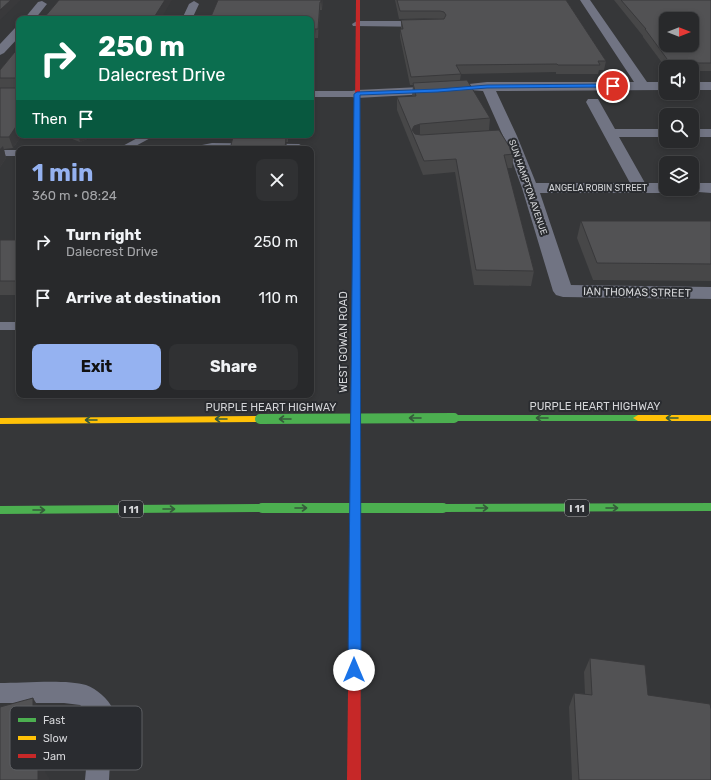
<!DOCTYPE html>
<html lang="en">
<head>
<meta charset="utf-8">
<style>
	:root { --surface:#28292b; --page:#303133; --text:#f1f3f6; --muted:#a5a6a9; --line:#444547; --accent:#95b2f1 }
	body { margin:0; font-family:Rubik,sans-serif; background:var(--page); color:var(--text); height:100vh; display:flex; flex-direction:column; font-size:15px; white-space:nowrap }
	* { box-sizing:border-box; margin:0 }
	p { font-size:13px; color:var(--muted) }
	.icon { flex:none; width:22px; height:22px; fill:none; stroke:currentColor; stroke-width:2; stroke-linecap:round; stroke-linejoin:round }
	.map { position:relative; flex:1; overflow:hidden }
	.drawer { position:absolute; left:16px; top:146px; width:298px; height:252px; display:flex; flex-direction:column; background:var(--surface); border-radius:8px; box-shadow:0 2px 6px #0003,0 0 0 1px var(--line) }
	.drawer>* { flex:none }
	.hud { position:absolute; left:16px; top:16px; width:298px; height:122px; border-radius:8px; box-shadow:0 2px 6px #0003,0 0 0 1px var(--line); background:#0b6e4f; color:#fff; overflow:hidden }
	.needle { width:26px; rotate:90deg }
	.fabs { position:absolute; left:659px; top:12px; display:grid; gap:8px }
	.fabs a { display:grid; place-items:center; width:40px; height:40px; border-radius:8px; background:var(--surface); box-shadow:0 2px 6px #0003,0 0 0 1px var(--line); font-size:20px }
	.pin { position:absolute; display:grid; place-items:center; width:34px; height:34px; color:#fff; margin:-17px; border:2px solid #fff; border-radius:50%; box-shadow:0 1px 4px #0007 }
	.me { position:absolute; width:44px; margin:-22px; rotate:0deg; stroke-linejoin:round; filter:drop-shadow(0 0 3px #0008) }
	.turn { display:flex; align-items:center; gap:14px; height:84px; padding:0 16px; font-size:18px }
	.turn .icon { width:52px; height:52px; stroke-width:2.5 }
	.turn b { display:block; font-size:28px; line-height:34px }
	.then { display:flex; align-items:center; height:38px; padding:0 16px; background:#0003; gap:8px; font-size:15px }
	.round { display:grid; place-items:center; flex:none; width:42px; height:42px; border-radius:8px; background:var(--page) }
	.overview { display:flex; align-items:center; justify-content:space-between; height:68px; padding:0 16px }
	h1 { font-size:24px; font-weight:700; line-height:30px; color:var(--accent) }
	.primary-button { display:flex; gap:8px; margin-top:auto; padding:8px 16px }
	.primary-button a { flex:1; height:46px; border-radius:8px; background:var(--accent); color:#111; font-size:16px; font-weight:700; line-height:46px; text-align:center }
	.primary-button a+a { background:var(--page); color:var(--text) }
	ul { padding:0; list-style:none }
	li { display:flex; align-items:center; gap:12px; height:56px; padding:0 16px }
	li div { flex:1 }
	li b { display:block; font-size:15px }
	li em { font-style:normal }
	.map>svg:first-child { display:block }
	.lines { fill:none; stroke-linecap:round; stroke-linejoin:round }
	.lane { fill:#717483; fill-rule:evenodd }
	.street { fill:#717483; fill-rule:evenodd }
	.fast { fill:#4caf50; fill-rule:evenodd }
	.slow { fill:#ffc107; fill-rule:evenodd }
	.jam { fill:#c62828; fill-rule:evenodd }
	.fast-bridge { stroke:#4caf50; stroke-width:10 }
	.wall { fill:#474748 }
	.shaded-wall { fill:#39393b }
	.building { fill:#525254; stroke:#39393b; fill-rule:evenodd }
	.oneway { stroke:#365a3b }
	.route { fill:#1a73e8; stroke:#114b97 }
	.labels { text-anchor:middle; stroke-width:4; stroke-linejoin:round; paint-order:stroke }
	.far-street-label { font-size:9px; fill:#d5d6d9; stroke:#2a2c30 }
	.shield { fill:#2a2c30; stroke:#a2a3a6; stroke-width:1 }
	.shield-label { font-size:10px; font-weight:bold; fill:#d5d6d9 }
	.street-label { font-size:11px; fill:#d5d6d9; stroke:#2a2c30 }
	.key { fill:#2a2c30; stroke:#5d5f63; stroke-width:1 }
	.key-label { font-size:11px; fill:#d5d6d9 }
</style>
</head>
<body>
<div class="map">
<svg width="711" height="780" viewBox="0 0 711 780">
	<rect width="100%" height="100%" fill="#363739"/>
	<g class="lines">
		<!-- lane -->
		<g class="lane">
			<polygon points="311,91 357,91 361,94 357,97 311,97"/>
			<polygon points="143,135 156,135 130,149 117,149"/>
			<polygon points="212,143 299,144 304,147 303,149 191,149 192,147"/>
			<rect x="0" y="150" width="19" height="6"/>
			<rect x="0" y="322" width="19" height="8"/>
			<path d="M 0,683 C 21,683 67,679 86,685 C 97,689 108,699 113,709 L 109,780 L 85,780 L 91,714 L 80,705 L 64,703 L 0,703 Z"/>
		</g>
		<!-- street -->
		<g class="street">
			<polygon points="580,0 590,0 647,82 666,82 666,90 496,91 517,136 536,183 630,183 586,102 588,99 598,99 615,129 666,129 666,137 619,137 645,183 666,183 666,189 673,189 672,191 666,193 540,193 571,285 711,287 711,299 563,297 556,295 553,291 522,188 503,136 483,91 469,90 468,87 469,84 487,82 634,82"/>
			<polygon points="42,1 47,4 35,19 24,19 38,2"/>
			<polygon points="194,1 199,4 192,19 182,19 189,4"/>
			<polygon points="357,21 432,21 437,24 432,27 353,26 352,24"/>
			<polygon points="19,27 19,37 4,53 0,55 0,44 15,28"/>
			<rect x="692" y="82" width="19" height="8"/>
			<polygon points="442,86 447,87 448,90 447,93 357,98 352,97 350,94 352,91 357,90"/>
			<rect x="692" y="129" width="19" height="8"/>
			<polygon points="692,183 711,183 711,193 686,191 685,189 692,189"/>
		</g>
		<!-- fast -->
		<g class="fast">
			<polygon points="454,415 638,415 643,418 638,421 454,421 449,418"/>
			<polygon points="711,503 711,511 443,512 439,511 438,508 439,505 443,504"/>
			<polygon points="262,504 266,505 267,508 266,511 262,512 0,514 0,506"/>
		</g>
		<!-- slow -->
		<g class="slow">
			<polygon points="357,211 360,213 360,513 359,516 355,517 351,516 350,513 354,213"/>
			<polygon points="638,415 711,415 711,421 638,421 633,418"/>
			<polygon points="260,416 265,419 260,422 0,424 0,418"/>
		</g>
		<!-- jam -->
		<g class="jam">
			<polygon points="356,0 360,0 360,213 357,215 354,213"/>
			<polygon points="355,509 359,510 360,513 361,780 347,780 350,513 351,510"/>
		</g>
		<!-- fast-bridge -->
		<g class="fast-bridge">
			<polyline points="260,419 454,418"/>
			<polyline points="262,508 443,508"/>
		</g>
	</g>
	<!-- wall -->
	<g class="wall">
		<polygon points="218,0 323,0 322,10 320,10 318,38 315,38 311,90 311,19"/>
		<polygon points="395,0 566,0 606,61 604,70 599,70 598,74 556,74 556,72 461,74 460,80 490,118 489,130 514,154 512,168 507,168 534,271 531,286 474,285 455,172 423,175 397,110 397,97 412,96 413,85 410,85 400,37 400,29 401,29 401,20 439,18 399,19"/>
		<polygon points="614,0 711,0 711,71 692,71 692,67 666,67 666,68 643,37 643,36"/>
		<polygon points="19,47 19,135 22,135 13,148 4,149 6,158 0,167 0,70"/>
		<polygon points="62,135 97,135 80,142"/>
		<polygon points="236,135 288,135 288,142 230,149 237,137"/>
		<polygon points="581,221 711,221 711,281 593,280 577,238"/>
		<rect x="0" y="240" width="19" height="55"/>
		<polygon points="590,658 648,695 711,780 572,780 569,707 574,693 585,694 584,672"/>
	</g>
	<!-- shaded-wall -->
	<g class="shaded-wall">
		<polygon points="11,0 21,0 0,20 0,10"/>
		<polygon points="165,0 172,0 161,19 153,19"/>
		<polygon points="321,0 323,0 322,10"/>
		<polygon points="320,2 320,10 318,38 318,29"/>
		<polygon points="315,29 315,38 311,90 311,79"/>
		<polygon points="19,122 19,135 22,135 13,148 9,137"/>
		<polygon points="420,124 420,138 415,139 412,130 414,126"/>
		<polygon points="78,135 97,135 80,142"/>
		<polygon points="286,137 287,149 285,149"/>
		<polygon points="3,146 6,158 0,167 0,149"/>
		<polygon points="33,698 44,716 45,772 49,778 49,780 38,780 33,763"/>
	</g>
	<!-- building -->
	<g class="building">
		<polygon points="0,0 11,0 0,10"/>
		<polygon points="59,0 165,0 153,19 43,19"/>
		<polygon points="218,0 321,0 321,2 320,2 318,29 315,29 311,79 311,19 210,19"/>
		<polygon points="397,0 566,0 606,61 598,61 600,65 558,65 557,64 456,65 461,74 411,77 400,29 403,29 401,20 444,19 446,15 444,12 440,11 400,11"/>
		<path d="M 621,0 L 711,0 L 711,63 L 670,63 L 645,29 L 646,29 ZM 666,19 L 692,19 L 692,45 L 666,45 Z"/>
		<polygon points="19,47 19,122 9,137 0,137 0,88 17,88 17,78 0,78 0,70"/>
		<polygon points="467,80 490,118 420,124 414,126 412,130 415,134 421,135 499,130 514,154 504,155 534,271 476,270 456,159 424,161 397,97 416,96 413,83"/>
		<polygon points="233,137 286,137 285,149 226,149 230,149"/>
		<polygon points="581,221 711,221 711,264 597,263"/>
		<polygon points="0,240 19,240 19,282 18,282 18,281 0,281"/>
		<polygon points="590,658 645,665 648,695 710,704 711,709 711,780 579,780 574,693 592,695"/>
		<polygon points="33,698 33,763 38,762 38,780 0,780 0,707"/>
	</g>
	<!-- one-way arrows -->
	<defs><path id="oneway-shaft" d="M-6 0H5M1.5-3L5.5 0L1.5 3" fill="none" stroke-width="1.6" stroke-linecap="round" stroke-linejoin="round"/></defs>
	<g class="oneway">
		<use href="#oneway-shaft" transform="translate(415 418) rotate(180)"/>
		<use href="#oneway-shaft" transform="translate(542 418) rotate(180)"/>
		<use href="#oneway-shaft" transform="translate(672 418) rotate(180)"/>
		<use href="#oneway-shaft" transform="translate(221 419) rotate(180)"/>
		<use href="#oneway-shaft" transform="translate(285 419) rotate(180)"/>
		<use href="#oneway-shaft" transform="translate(91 420) rotate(180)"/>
		<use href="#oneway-shaft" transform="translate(301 508)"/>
		<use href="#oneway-shaft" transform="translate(482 508)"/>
		<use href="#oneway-shaft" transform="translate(612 508)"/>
		<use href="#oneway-shaft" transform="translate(169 509)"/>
		<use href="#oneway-shaft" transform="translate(39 510)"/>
	</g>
	<!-- route -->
	<polygon class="route" points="613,84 614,85 614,87 487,88 438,92 360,95 361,670 359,674 354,676 350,674 348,670 354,94 357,92 438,89 487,85"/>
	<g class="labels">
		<!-- far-street labels -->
		<g class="far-street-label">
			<text transform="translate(528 187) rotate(71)" y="3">SUN HAMPTON AVENUE</text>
			<text x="598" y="191">ANGELA ROBIN STREET</text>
		</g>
		<!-- shield labels -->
		<g class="shield">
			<rect x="565" y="500" width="24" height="16" rx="3"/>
			<rect x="119" y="501" width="24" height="16" rx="3"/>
		</g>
		<g class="shield-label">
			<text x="577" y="512">I 11</text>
			<text x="131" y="513">I 11</text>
		</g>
		<!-- street labels -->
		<g class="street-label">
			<text transform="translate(637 292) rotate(1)" y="4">IAN THOMAS STREET</text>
			<text transform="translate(343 342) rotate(-90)" y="4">WEST GOWAN ROAD</text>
			<text x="595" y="410">PURPLE HEART HIGHWAY</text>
			<text x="271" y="411">PURPLE HEART HIGHWAY</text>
		</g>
	</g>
	<!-- legend -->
	<rect x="10" y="706" width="132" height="64" rx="6" class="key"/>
	<rect x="18" y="718" width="18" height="4" fill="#4caf50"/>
	<rect x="18" y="736" width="18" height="4" fill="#ffc107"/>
	<rect x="18" y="754" width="18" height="4" fill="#c62828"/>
	<g class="key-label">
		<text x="43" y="724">Fast</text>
		<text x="43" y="742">Slow</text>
		<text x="43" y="760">Jam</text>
	</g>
</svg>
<div class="fabs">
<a><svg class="needle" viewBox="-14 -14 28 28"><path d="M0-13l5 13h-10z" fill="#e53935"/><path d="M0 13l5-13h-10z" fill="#a5a6a9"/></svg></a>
<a><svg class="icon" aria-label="sound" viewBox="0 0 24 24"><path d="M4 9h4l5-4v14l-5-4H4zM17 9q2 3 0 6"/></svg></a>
<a><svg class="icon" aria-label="search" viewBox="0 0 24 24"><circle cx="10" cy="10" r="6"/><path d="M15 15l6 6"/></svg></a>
<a><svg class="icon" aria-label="layers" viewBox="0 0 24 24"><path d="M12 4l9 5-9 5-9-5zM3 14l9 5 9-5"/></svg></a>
</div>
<div class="pin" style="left:613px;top:86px;background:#d93025"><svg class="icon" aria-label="arrive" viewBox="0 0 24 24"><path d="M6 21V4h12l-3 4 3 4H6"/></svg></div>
<svg class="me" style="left:354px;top:670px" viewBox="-20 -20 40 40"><circle r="19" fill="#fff"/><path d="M0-13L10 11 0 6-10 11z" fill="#1a73e8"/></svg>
<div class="hud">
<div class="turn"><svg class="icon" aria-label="right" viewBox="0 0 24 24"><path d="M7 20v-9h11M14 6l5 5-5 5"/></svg><div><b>250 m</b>Dalecrest Drive</div></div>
<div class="then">Then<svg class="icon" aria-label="arrive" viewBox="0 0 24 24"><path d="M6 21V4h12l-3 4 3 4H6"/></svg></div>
</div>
<section class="drawer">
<div class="overview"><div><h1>1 min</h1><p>360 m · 08:24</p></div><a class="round"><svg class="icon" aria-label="close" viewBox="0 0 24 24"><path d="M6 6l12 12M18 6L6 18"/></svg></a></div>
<ul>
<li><svg class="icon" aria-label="right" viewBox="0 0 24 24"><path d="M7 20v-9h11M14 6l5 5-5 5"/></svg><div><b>Turn right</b><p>Dalecrest Drive</p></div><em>250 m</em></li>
<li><svg class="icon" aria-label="arrive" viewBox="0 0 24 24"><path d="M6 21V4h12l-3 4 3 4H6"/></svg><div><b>Arrive at destination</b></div><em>110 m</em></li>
</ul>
<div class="primary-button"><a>Exit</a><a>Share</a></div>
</section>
</div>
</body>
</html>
